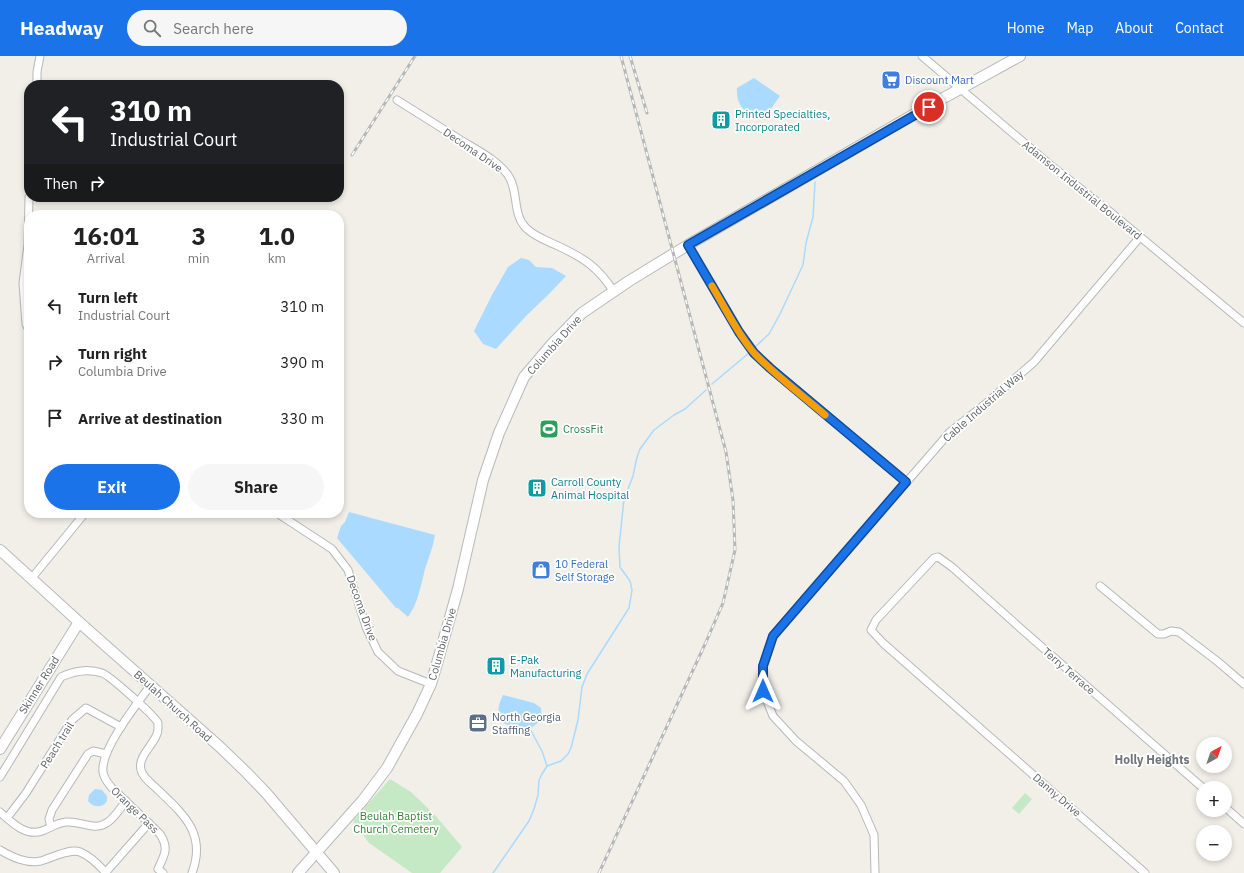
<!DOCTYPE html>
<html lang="en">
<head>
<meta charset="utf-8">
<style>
	:root { --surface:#fff; --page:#f6f6f6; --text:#222; --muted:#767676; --accent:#1a73e8 }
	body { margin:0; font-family:"IBM Plex Sans",sans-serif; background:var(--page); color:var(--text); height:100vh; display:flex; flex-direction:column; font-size:15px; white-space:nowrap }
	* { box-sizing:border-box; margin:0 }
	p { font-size:13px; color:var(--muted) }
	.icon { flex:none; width:22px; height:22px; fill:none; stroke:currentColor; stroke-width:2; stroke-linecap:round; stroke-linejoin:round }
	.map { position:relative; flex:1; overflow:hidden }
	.panel { position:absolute; left:24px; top:154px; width:320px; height:308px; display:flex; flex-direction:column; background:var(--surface); border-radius:16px; box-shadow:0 2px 6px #0003 }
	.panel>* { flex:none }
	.top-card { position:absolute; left:24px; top:24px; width:320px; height:122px; border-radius:16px; box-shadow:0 2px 6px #0003; background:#202124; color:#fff; overflow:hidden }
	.needle { width:26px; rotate:40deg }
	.tools { position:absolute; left:1196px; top:681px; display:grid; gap:8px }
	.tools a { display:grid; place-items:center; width:36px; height:36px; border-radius:50%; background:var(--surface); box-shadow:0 2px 6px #0003; font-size:20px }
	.pin { position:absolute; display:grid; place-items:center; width:34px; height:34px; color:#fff; margin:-17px; border:2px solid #fff; border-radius:50%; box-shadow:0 1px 4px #0007 }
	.me { position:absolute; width:44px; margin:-22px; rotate:0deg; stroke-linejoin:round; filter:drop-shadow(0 0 3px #0008) }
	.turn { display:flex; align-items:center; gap:14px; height:84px; padding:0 20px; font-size:18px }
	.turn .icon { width:52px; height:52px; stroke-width:2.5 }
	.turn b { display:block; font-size:28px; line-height:34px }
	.then { display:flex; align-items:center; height:38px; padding:0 20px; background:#0003; gap:8px; font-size:15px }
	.eta { display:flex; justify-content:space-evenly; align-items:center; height:68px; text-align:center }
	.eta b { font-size:24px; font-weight:800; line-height:28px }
	.primary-button { display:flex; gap:8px; margin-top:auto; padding:8px 20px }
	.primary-button a { flex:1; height:46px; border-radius:24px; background:var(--accent); color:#fff; font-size:16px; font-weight:800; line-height:46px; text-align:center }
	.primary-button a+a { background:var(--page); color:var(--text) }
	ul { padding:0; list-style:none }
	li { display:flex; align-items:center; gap:12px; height:56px; padding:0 20px }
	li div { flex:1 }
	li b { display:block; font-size:15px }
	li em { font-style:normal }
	header { display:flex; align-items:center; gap:24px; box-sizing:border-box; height:56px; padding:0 20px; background:var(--accent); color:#fff }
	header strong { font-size:19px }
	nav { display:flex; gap:22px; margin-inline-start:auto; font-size:14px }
	.search { width:280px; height:36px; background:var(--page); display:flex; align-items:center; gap:10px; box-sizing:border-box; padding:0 14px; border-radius:22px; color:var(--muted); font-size:15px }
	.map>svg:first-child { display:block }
	.green { fill:#c5e8c5 }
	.water { fill:#aadaff }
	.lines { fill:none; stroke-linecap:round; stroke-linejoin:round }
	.stream { stroke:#aadaff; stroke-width:1.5 }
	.street-casing { stroke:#b5b8bc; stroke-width:9 }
	.secondary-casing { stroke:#b6babf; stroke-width:12 }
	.street { stroke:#fff; stroke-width:7 }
	.secondary { stroke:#fff; stroke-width:10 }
	.rail-casing { stroke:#b6b7b8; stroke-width:3 }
	.rail { stroke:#fff; stroke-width:1.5; stroke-dasharray:4.5; stroke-linecap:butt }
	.route-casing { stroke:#114b97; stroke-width:10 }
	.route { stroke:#1a73e8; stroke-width:7 }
	.slow { stroke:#f59e0b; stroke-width:7 }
	.labels { text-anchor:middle; stroke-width:3.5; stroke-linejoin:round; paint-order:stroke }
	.shop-label { font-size:11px; fill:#366cbe; stroke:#fff; text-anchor:start }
	.culture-label { font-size:11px; fill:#0d838f; stroke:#fff; text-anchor:start }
	.street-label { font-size:11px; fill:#5f6368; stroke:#fff }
	.leisure-label { font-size:11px; fill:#27864d; stroke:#fff; text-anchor:start }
	.service-label { font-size:11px; fill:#4e5e75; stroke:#fff; text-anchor:start }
	.park-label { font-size:11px; fill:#348238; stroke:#fff }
	.neighbourhood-label { font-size:12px; font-weight:bold; fill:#70757a; stroke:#fff }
</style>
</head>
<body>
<header>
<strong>Headway</strong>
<div class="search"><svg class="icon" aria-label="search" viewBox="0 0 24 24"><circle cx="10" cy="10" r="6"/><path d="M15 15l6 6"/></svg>Search here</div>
<nav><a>Home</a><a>Map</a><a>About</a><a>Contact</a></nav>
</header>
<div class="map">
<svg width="1244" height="817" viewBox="0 0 1244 817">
	<rect width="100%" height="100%" fill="#f1efe8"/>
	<!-- green -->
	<g class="green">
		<polygon points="390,723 411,736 434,758 462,791 440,817 412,817 369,787 353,765"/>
		<polygon points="1025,737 1032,743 1019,758 1012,752"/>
	</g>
	<!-- water -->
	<g class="water">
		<path d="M 754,22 L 780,40 L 768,57 C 749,61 736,54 737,32 Z"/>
		<polygon points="521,202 529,204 536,211 552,212 566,220 549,238 526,260 496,293 483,288 474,275 492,239 508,211"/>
		<path d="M 349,456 L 435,479 C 433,491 429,501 425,513 C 421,529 418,547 408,561 L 398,552 L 396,552 L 337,482 L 341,470 L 345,466 Z"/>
		<path d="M 503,639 L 534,647 L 541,652 L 542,663 L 528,675 L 513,671 L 501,666 C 497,655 498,649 503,639 Z"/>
		<path d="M 95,733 L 102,734 L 107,740 L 107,745 C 103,752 93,752 88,745 L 89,739 Z"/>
	</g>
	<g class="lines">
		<!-- stream -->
		<g class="stream">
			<polyline points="755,291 769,278 780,258 803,209 806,187 813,161 815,126"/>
			<polyline points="712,328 749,297"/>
			<polyline points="530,673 542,695 547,710"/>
			<polyline points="493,817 529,765 534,753 538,739 539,724 542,718 547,710 561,705 568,698 571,692 578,664 582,631 587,618 629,552 632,534 630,525 620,511 619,491 624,443 633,420 637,401 640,393 654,374 674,359 685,353 706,334"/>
		</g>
		<defs>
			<g id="street">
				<polyline points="922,0 1049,108 1109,155 1244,267"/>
				<polyline points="37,29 37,16 40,0"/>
				<path d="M 397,44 C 418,57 438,70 459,83 C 475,93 496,103 508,119 C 519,135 512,158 526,172 C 535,181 548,185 558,190 C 584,202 598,211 614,236"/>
				<polyline points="688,189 739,276 754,297 770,312 907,426"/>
				<polyline points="29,274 26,268 23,227 28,189 29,141"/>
				<polyline points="277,457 332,493 348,514 366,571 378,596 398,615 431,628"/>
				<polyline points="31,523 85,457"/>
				<polyline points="1100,530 1158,578 1164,578 1171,575 1179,576 1217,605 1244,628"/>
				<path d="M 150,630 C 137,648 100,694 103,716 C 104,723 108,727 112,732 L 160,778 C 169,792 165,798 158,813 L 163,817"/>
				<path d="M 0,721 L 61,621 C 74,615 87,612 102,617 C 109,619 155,660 158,667 C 158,669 158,671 158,673 C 158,686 137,699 141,714 C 143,722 151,727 156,732 C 183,758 207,777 192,817"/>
				<polyline points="1225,751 1244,768"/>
				<path d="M 0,756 C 11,766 26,781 42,775 C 50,772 57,767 66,766 C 75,765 83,769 93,770 C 109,772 117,756 126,745"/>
				<polyline points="7,762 26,737 72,664 86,652 121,671"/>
				<polyline points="51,771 49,763 52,754 88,698 93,695 106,698"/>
				<path d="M 0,794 C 12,801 26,808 41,805 C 51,802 70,792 80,796 C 90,800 99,809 106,817"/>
				<polyline points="106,816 149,767"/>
				<polyline points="875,817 874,779 861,749 844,725 796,685 773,660 763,635 763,610 773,580 950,376 989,345 1034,306 1140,181"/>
				<polyline points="1145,817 883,587 871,574 876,564 934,502 938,501 952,511 1018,570 1203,732"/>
			</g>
			<g id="secondary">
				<polyline points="0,494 79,566 220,691 247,717 267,738 334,817"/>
				<polyline points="0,693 79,566"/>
				<polyline points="298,817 363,744 387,712 417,658 431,628 436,611 458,533 483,424 499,377 524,321 552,288 582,257 629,225 688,189 918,56 1020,0"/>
			</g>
		</defs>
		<!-- street casing -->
		<use href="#street" class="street-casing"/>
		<!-- secondary casing -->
		<use href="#secondary" class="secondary-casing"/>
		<!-- street -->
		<use href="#street" class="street"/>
		<!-- secondary -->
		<use href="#secondary" class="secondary"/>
		<defs>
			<g id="rail">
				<polyline points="630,0 647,57"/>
				<polyline points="352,99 415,0"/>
				<polyline points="599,817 706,586 723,547 735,494 733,444 726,396 621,0"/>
			</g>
		</defs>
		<!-- rail casing -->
		<use href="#rail" class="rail-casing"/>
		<!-- rail -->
		<use href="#rail" class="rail"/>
	</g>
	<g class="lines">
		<defs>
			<polyline id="route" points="763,635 763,610 773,580 906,426 770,312 754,297 739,276 688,189 929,51"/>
		</defs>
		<!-- route casing -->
		<use href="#route" class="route-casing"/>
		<!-- route -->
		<use href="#route" class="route"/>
		<!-- slow -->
		<path class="slow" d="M 712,230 C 726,253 738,279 755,298 C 776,320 802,339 825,359"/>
	</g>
	<!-- icons -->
	<defs>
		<symbol id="supermarket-square" viewBox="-11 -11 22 22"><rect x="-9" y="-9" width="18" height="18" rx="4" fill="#3f7fe0" stroke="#fff"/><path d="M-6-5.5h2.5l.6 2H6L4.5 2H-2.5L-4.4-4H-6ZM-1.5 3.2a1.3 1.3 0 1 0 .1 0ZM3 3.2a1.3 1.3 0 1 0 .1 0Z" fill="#fff"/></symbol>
		<symbol id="building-square" viewBox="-11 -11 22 22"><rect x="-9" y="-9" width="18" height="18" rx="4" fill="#0f9aa8" stroke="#fff"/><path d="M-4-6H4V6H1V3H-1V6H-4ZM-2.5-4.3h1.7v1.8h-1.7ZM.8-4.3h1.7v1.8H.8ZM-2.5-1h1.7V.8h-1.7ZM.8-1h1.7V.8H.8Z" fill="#fff"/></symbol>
		<symbol id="stadium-square" viewBox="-11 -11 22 22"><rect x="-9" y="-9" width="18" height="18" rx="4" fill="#2e9e5b" stroke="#fff"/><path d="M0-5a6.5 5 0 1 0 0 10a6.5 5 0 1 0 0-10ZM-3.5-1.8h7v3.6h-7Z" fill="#fff"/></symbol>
		<symbol id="shop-square" viewBox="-11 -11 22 22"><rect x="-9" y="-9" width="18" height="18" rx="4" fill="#3f7fe0" stroke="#fff"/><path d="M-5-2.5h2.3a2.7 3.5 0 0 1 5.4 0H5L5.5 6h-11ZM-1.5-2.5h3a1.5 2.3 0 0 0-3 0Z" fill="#fff"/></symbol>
		<symbol id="office-square" viewBox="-11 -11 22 22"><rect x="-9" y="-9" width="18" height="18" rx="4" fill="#5c6f8a" stroke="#fff"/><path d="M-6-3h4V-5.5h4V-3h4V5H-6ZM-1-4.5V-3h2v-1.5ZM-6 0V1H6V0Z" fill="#fff"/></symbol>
	</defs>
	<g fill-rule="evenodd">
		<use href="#supermarket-square" x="880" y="13" width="22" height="22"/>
		<use href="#building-square" x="710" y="53" width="22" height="22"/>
		<use href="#stadium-square" x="538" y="362" width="22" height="22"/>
		<use href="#building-square" x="526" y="421" width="22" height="22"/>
		<use href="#shop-square" x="530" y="503" width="22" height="22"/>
		<use href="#building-square" x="485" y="599" width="22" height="22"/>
		<use href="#office-square" x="467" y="656" width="22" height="22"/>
	</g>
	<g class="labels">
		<!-- shop labels -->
		<g class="shop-label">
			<text x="905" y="28">Discount Mart</text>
			<text x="555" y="512">10 Federal<tspan x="555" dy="13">Self Storage</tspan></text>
		</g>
		<!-- culture labels -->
		<g class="culture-label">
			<text x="735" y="62">Printed Specialties,<tspan x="735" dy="13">Incorporated</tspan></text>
			<text x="551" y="430">Carroll County<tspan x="551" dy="13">Animal Hospital</tspan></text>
			<text x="510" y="608">E-Pak<tspan x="510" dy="13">Manufacturing</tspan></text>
		</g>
		<!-- street labels -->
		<g class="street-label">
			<text transform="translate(473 94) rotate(34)" y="4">Decoma Drive</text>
			<text transform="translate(1082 134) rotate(39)" y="4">Adamson Industrial Boulevard</text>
			<text transform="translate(554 289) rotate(-48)" y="4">Columbia Drive</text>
			<text transform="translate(983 350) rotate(-41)" y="4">Cable Industrial Way</text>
			<text transform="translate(362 552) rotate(70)" y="4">Decoma Drive</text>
			<text transform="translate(442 588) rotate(-74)" y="4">Columbia Drive</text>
			<text transform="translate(1069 615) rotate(41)" y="4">Terry Terrace</text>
			<text transform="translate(39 629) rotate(-58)" y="4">Skinner Road</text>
			<text transform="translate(173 650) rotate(42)" y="4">Beulah Church Road</text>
			<text transform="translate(57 689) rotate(-58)" y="4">Peach trail</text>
			<text transform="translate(1057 739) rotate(41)" y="4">Danny Drive</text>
			<text transform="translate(135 754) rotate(44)" y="4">Orange Pass</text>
		</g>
		<!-- leisure labels -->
		<g class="leisure-label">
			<text x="563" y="377">CrossFit</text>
		</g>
		<!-- service labels -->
		<g class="service-label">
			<text x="492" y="665">North Georgia<tspan x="492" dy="13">Staffing</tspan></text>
		</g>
		<!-- park labels -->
		<g class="park-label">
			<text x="396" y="764">Beulah Baptist<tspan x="396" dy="13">Church Cemetery</tspan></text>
		</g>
		<!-- neighbourhood labels -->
		<g class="neighbourhood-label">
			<text x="1152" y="708">Holly Heights</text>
		</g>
	</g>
</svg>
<div class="tools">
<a><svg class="needle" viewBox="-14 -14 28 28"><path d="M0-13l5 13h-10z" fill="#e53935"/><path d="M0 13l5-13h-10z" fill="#767676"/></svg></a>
<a>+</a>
<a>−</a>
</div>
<div class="pin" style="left:929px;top:51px;background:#d93025"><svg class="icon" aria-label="arrive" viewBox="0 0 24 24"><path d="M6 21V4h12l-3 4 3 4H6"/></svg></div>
<svg class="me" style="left:763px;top:635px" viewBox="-20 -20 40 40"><path d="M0-17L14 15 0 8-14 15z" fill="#1a73e8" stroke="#fff" stroke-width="4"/></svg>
<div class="top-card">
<div class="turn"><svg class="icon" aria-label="left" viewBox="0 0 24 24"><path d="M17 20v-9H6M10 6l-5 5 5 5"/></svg><div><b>310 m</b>Industrial Court</div></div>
<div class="then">Then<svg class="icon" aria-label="right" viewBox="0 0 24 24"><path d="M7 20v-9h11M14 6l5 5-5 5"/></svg></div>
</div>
<section class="panel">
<div class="eta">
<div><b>16:01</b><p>Arrival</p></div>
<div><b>3</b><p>min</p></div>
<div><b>1.0</b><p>km</p></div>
</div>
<ul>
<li><svg class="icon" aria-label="left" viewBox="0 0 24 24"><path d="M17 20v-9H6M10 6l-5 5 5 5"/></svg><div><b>Turn left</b><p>Industrial Court</p></div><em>310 m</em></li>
<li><svg class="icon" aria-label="right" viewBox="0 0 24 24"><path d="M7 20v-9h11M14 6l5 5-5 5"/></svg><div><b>Turn right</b><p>Columbia Drive</p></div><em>390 m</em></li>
<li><svg class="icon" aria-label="arrive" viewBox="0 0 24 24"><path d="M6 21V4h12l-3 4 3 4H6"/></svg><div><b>Arrive at destination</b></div><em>330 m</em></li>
</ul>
<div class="primary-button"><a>Exit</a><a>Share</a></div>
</section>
</div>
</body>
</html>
